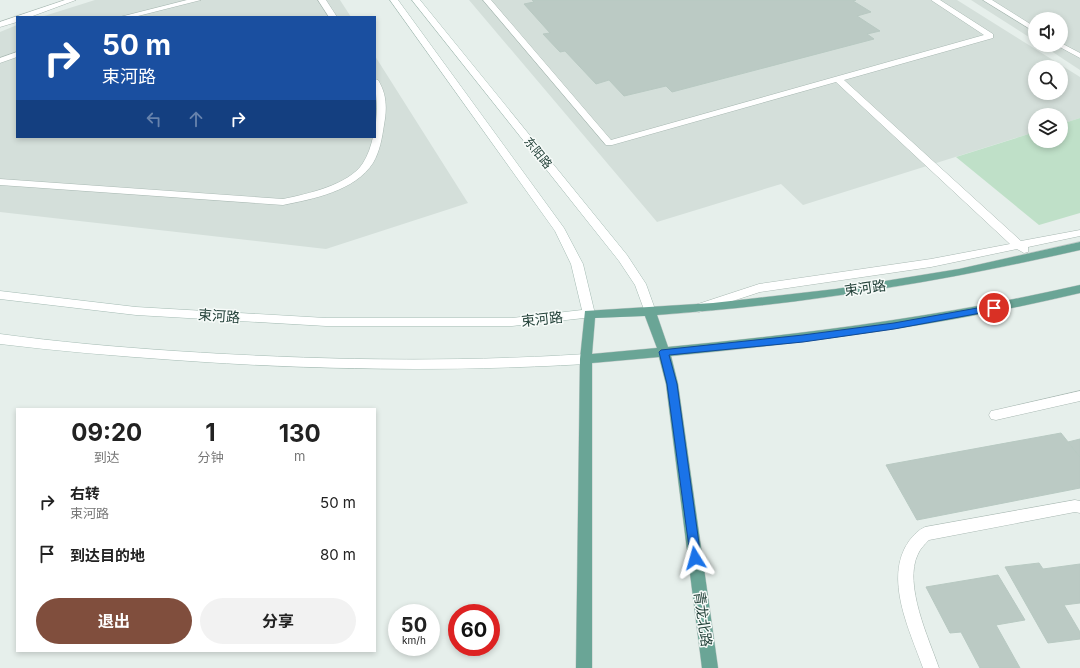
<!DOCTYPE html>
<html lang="zh">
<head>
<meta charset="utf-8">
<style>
	:root { --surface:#fff; --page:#f2f2f2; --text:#222; --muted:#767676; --accent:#804e3d }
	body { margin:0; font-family:Inter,"Noto Sans SC",sans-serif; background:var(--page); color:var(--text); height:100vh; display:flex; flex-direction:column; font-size:15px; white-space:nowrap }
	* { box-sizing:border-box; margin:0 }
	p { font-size:13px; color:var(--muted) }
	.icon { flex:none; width:22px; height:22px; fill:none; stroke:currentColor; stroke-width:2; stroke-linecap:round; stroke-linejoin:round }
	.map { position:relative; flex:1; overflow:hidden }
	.side { position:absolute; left:16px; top:408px; width:360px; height:244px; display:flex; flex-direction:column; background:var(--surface); border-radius:0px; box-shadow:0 2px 6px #0003 }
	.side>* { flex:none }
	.guide { position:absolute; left:16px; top:16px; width:360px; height:122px; border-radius:0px; box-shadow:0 2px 6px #0003; background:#1a4fa0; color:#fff; overflow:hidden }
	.fabs { position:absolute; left:1028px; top:12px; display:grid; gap:8px }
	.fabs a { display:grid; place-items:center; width:40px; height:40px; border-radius:50%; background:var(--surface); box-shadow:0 2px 6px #0003; font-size:20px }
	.speed { position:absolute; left:388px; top:604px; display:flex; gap:8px; font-size:20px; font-weight:700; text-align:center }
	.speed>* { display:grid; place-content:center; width:52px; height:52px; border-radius:50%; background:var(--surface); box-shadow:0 2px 6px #0003; line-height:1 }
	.speed small { font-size:10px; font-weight:400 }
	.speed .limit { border:6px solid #d22; background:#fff; color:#111 }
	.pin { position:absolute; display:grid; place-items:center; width:34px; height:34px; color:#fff; margin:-17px; border:2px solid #fff; border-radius:50%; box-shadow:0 1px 4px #0007 }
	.me { position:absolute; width:44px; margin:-22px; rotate:352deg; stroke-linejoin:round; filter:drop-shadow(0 0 3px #0008) }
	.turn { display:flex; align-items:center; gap:14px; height:84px; padding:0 20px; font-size:18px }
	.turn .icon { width:52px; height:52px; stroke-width:2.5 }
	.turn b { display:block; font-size:28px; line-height:34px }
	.lanes { display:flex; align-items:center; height:38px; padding:0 20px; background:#0003; justify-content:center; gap:20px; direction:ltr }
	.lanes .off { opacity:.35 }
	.eta { display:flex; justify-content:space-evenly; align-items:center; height:68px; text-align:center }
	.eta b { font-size:24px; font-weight:700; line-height:28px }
	.primary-button { display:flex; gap:8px; margin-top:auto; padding:8px 20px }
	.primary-button a { flex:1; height:46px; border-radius:24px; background:var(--accent); color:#fff; font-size:16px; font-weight:700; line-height:46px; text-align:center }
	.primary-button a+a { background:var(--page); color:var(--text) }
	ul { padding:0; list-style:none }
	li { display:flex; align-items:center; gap:12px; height:52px; padding:0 20px }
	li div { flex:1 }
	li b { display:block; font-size:15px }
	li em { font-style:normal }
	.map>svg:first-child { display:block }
	.built { fill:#d4dfda; fill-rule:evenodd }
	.green { fill:#bfe0c8 }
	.building { fill:#bbcac4; stroke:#b8c9c2 }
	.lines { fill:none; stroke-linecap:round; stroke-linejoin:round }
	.lane-casing { stroke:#a8b8b2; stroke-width:1 }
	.secondary-casing { stroke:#a4bbb3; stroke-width:1 }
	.primary-casing { stroke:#c2cac8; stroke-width:1 }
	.lane { fill:#fff; fill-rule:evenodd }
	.secondary { fill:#fff; fill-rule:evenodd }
	.primary { fill:#6aa596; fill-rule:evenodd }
	.route { fill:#1a73e8; stroke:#114b97 }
	.labels { text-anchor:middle; stroke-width:3; stroke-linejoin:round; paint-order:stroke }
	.far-street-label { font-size:12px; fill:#24423a; stroke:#f7fbf9 }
	.street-label { font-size:14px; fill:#24423a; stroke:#f7fbf9 }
</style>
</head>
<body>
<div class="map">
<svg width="1080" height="668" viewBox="0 0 1080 668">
	<rect width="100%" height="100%" fill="#e6efeb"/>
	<!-- built -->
	<g class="built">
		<polygon points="95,0 340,0 351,17 41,17"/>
		<path d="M 469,0 L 957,0 L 1080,77 L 1080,118 L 1061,124 L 1061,115 L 1035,115 L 1035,132 L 803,205 L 781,184 L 657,222 ZM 1035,67 L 1061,67 L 1061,93 L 1035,93 Z"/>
		<polygon points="971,0 1080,0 1080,70 1042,45 1061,45 1061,19 1035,19 1035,41"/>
		<polygon points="17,25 17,137 375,137 375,56 468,203 326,249 0,212 0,32"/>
	</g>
	<!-- green -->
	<polygon class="green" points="1080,118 1080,213 1039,225 956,157 1035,132 1035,141 1061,141 1061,124"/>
	<!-- building -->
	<g class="building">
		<polygon points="532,0 856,0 853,1 871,12 857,16 880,31 867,34 874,39 672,92 666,86 624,96 609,80 596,84 565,51 560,52 543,34 550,33 524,4 534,2"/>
		<polygon points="1061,433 1080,457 1080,488 917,520 886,465"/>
		<polygon points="1080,439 1080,457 1068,442"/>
		<polygon points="1039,563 1043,569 1080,564 1080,603 1064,605 1080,632 1080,639 1048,643 1005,567"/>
		<polygon points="998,575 1025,620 996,625 1020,668 980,668 961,632 950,633 926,587"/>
	</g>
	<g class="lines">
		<defs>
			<g id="lane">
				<polygon points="65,0 76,0 30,17 17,17 17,22 0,27 0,22"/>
				<polygon points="187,0 201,0 134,17 120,17"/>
				<polygon points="318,0 326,0 337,17 329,17"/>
				<polygon points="483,0 491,0 611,140 984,35 931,0 940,0 993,34 993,38 844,80 1021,241 1080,230 1080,236 1028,247 1028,252 1024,253 1017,249 931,267 760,292 699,312 695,311 693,308 695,305 759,284 931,259 1010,244 836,82 612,145 606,145"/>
				<polygon points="983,0 992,0 1035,27 1035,32"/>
				<polygon points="1061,43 1080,53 1080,58 1056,45 1061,45"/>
				<polygon points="17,52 17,57 0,63 0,58"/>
				<path d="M 375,79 L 378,80 C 387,94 387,109 384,125 C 382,138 380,151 373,163 C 355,191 313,199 283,205 L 0,185 L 0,179 L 283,199 C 307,194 349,185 363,163 C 368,155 371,146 373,137 L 375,137 L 377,108 Z"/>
				<polygon points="1080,391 1080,401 996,420 991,419 989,415 991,411 996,410"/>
				<path d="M 1075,500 L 1080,501 L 1080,513 L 1075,512 L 929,540 C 925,544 920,549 918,554 C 903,584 929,639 939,668 L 923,668 C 910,631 883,578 909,541 C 914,535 918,530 925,527 Z"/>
			</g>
			<g id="secondary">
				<polygon points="390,0 398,0 564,228 583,264 595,314 593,317 512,326 326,326 136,315 0,299 0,291 136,307 326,318 512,318 582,310 571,264 555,231"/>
				<polygon points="412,0 420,0 627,255 646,284 656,312 654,315 646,315 635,285 619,261"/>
				<path d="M 0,334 C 58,342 116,347 175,351 C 312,360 449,363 586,354 L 590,356 L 592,359 L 590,362 L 586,364 C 449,372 312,370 175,360 C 116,356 58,351 0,344 Z"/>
			</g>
			<path id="primary" d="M 1080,242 L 1080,250 C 940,282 800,305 657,315 L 668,347 C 807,334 944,316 1080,285 L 1080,293 C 945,325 809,343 671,356 L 678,384 L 718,668 L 702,668 L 666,384 L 659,357 L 592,363 L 592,668 L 576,668 L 580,359 L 585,311 L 713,303 L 836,289 L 959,269 ZM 645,316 L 657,348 L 592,354 L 595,318 Z"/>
		</defs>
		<!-- lane casing -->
		<use href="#lane" class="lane-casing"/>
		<!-- secondary casing -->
		<use href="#secondary" class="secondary-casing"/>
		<!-- primary casing -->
		<use href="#primary" class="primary-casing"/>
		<!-- lane -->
		<use href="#lane" class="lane"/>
		<!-- secondary -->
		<use href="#secondary" class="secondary"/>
		<!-- primary -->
		<use href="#primary" class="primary"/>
	</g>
	<!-- route -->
	<polygon class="route" points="994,305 997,306 997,310 894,329 803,342 669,355 677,384 701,558 699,562 695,564 691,562 667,384 659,352 661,350 803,335 894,323"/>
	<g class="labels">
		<!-- far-street labels -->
		<g class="far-street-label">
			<text transform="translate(538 153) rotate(51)" y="4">东阳路</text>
		</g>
		<!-- street labels -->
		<g class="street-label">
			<text transform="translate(865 288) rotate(-8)" y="5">束河路</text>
			<text transform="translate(219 316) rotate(4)" y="5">束河路</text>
			<text transform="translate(542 319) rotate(-6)" y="5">束河路</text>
			<text transform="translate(703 619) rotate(82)" y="5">青龙北路</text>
		</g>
	</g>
</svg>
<div class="fabs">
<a><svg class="icon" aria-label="sound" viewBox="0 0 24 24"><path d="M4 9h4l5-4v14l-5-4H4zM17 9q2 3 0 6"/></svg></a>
<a><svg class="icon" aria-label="search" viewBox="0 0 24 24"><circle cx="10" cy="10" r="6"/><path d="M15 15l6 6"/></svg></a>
<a><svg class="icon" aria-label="layers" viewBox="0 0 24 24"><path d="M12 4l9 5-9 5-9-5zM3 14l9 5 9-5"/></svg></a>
</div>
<div class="speed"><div>50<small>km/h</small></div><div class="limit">60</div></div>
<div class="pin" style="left:994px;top:308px;background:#d93025"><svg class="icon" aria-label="arrive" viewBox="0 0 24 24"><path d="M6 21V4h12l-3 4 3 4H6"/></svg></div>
<svg class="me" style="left:695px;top:558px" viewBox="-20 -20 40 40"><path d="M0-17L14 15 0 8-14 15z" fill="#1a73e8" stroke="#fff" stroke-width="4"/></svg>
<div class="guide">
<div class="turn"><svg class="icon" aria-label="right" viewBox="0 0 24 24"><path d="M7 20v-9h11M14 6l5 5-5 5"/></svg><div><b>50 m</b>束河路</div></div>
<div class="lanes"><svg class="icon off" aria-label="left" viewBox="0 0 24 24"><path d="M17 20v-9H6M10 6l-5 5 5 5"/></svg><svg class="icon off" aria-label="ahead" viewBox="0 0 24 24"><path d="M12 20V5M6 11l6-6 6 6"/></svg><svg class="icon" aria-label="right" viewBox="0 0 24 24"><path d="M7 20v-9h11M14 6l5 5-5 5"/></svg></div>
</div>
<section class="side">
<div class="eta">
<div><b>09:20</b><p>到达</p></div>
<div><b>1</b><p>分钟</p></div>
<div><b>130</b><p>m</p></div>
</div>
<ul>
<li><svg class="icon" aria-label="right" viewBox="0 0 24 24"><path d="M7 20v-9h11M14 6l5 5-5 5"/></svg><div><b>右转</b><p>束河路</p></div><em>50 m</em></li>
<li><svg class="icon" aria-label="arrive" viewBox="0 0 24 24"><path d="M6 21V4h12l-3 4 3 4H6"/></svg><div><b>到达目的地</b></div><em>80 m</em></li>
</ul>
<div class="primary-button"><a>退出</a><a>分享</a></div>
</section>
</div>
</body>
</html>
